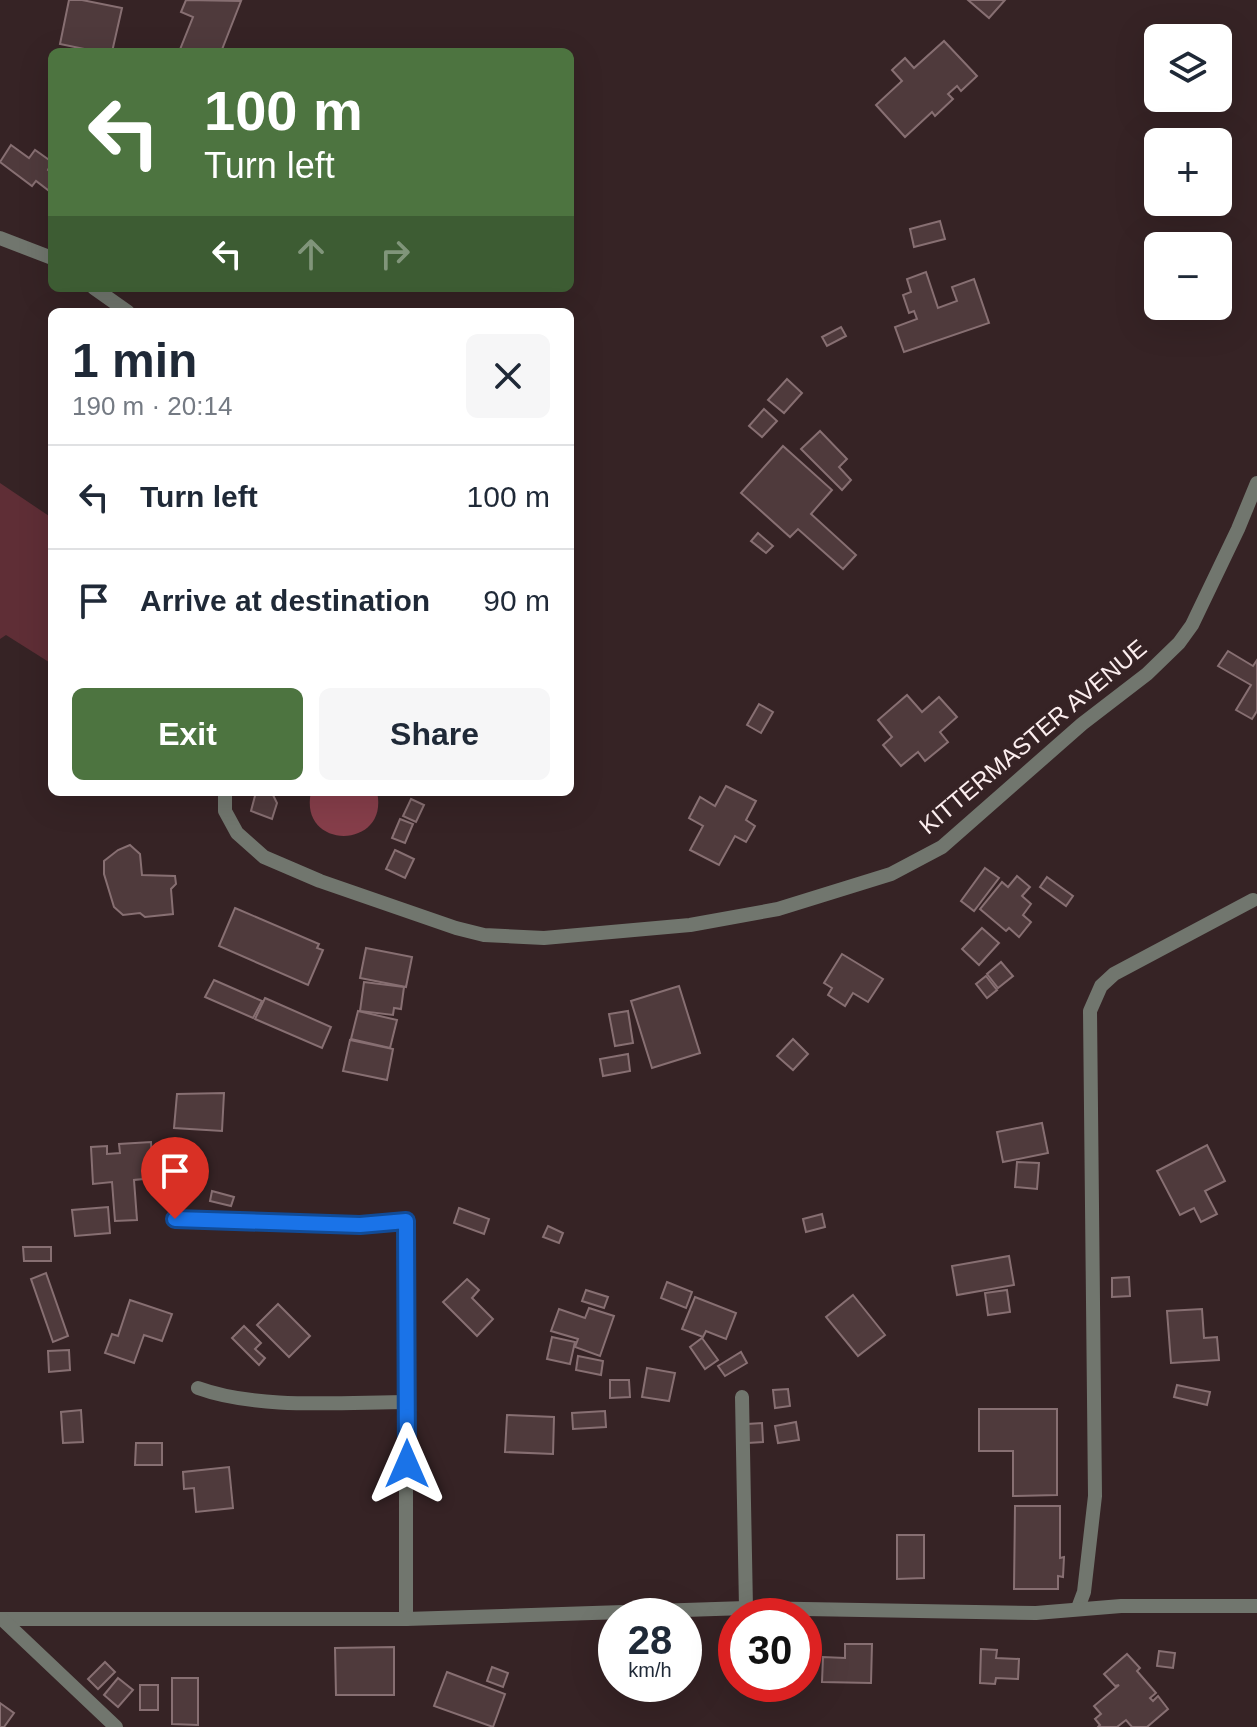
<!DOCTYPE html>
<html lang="en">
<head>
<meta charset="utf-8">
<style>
	:root { --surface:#fff; --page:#f6f6f7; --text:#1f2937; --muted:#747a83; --line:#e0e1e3; --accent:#4d7440 }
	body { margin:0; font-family:Arial,sans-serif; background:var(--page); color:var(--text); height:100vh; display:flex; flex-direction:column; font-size:30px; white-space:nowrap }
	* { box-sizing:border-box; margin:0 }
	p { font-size:26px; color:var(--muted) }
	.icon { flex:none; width:44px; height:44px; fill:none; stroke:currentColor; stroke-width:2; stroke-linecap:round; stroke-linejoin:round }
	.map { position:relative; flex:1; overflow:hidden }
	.drawer { position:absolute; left:48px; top:308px; width:526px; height:488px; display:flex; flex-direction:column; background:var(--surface); border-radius:12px; box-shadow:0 8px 32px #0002 }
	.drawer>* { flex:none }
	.guide { position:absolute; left:48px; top:48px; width:526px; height:244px; border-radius:12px; box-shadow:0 8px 32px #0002; background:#4d7440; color:#fff; overflow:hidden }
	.fabs { position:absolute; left:1144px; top:24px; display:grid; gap:16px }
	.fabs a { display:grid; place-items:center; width:88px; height:88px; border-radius:12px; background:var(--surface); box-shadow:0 8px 32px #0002; font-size:40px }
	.speed { position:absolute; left:598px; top:1598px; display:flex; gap:16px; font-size:40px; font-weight:700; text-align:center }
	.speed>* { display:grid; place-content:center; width:104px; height:104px; border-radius:50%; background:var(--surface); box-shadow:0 8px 32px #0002; line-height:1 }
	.speed small { font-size:20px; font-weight:400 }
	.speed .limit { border:12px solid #d22; background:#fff; color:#111 }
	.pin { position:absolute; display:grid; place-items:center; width:68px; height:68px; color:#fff; margin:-82px -34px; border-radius:50% 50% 50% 0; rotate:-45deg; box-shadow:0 0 8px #0007 }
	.pin .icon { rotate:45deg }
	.me { position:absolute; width:88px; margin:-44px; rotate:0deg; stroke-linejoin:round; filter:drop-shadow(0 0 6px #0008) }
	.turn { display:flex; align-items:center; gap:28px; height:168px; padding:0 24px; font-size:36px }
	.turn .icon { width:104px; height:104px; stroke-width:2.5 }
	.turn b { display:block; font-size:56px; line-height:68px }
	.lanes { display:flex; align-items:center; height:76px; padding:0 24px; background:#0003; justify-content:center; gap:40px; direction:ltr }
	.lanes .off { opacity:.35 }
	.round { display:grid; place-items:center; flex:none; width:84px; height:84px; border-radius:12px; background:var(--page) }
	.headline { display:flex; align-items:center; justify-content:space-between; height:136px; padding:0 24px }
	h1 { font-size:48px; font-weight:800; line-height:60px }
	.cta { display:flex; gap:16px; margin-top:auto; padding:16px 24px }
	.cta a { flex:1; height:92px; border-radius:12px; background:var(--accent); color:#fff; font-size:32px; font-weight:800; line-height:92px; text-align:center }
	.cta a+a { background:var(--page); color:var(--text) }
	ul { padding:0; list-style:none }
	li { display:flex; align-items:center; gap:24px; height:104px; padding:0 24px; border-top:2px solid var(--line) }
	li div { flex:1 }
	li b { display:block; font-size:30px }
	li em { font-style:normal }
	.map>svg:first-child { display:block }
	.green { fill:#5f2e36 }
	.water { fill:#863e4a }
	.building { fill:#4f3a3c; stroke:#876f72; stroke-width:2 }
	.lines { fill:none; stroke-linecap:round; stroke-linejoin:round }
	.minor { stroke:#71766e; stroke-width:14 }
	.route-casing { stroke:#114b97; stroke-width:20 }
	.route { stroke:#1a73e8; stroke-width:14 }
	.labels { text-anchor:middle; stroke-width:8; stroke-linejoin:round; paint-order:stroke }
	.street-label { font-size:24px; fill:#fbedee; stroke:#362325 }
</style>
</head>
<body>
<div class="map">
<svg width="1257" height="1727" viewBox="0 0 1257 1727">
	<rect width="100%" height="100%" fill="#362325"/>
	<!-- green -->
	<polygon class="green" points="0,483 52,518 52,664 6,635 0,639"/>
	<!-- water -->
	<path class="water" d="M 311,792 L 377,792 C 390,850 298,851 311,792 Z"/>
	<!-- building -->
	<g class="building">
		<polygon points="69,0 82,0 122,8 112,52 99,52 60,44"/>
		<polygon points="186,0 241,1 221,52 179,52 193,17 181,12"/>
		<polygon points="968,0 1005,0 989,18"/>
		<polygon points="944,41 977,76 961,91 957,86 948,94 953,99 935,116 932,112 905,137 876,105 902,81 892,70 905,58 914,68"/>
		<polygon points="11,145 29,158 35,150 52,162 48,170 52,173 52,185 48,190 36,181 32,186 0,162"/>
		<polygon points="940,221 945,239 914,247 910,229"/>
		<polygon points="926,272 938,308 957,301 952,287 974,279 989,323 904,352 895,327 917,319 914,311 909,313 903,295 911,292 907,279"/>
		<polygon points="841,327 846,336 827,346 822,337"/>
		<polygon points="787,379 802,393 784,413 768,400"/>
		<polygon points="764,409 777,421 762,437 749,426"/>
		<polygon points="820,431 847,459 839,467 851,480 842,490 801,449"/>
		<polygon points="783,446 832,490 811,514 856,555 843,569 798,529 790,537 741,493"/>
		<polygon points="758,533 773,546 766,553 751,541"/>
		<polygon points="1228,651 1253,666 1257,660 1257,711 1252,719 1236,710 1251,685 1218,666"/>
		<polygon points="907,695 922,712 939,697 957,717 940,732 948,742 925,761 918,752 901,766 883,745 892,737 878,720"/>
		<polygon points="759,704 773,712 761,733 747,725"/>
		<polygon points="726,786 756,801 746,820 755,826 746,842 735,836 719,865 690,850 703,826 689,818 700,797 715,806"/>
		<polygon points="256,792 272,793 277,803 272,819 251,811"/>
		<polygon points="411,799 424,805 416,822 403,816"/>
		<polygon points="400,819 413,824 405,843 392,838"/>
		<polygon points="130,845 140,854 142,875 175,876 176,884 171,889 173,914 145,917 140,913 123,915 114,907 104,874 104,861 118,850"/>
		<polygon points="395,850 414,859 405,878 386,869"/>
		<polygon points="985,868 999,878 974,911 961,901"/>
		<polygon points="1017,876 1030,887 1022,896 1031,904 1023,915 1031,922 1019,937 1009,928 1006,931 980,909 1002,882 1008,887"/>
		<polygon points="1047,877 1073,896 1066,906 1040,887"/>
		<polygon points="235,908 319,944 317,948 323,950 308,985 219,946"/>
		<polygon points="982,928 999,943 979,965 962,949"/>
		<polygon points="366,948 412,957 406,987 360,978"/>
		<polygon points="842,954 883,979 868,1002 853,993 845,1006 828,995 832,988 824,983"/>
		<polygon points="1001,962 1013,976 998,988 987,974"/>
		<polygon points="986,976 997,990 987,998 976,984"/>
		<polygon points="214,980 262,1001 253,1018 205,997"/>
		<polygon points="364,982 404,987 401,1009 394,1008 393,1015 360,1011"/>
		<polygon points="679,986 700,1053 652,1068 631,1001"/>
		<polygon points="265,998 331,1027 322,1048 255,1019"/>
		<polygon points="358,1011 397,1020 390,1048 351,1039"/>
		<polygon points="628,1011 633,1043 615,1046 609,1014"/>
		<polygon points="793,1039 808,1054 793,1070 777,1056"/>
		<polygon points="350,1040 393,1049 387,1080 343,1071"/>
		<polygon points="628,1054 630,1071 603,1076 600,1059"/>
		<polygon points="224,1093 222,1131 174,1128 177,1094"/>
		<polygon points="1042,1123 1048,1153 1003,1162 997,1132"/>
		<polygon points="179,1139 182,1156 167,1159 164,1142"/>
		<polygon points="151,1142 153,1178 134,1180 137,1220 115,1221 112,1182 93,1184 91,1147 107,1146 107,1154 120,1153 119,1144"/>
		<polygon points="1207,1145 1225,1181 1205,1191 1217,1214 1201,1222 1194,1208 1180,1215 1157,1171"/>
		<polygon points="1017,1162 1039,1163 1037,1189 1015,1187"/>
		<polygon points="212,1191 234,1197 231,1206 210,1201"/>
		<polygon points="108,1207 110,1233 75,1236 72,1210"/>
		<polygon points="459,1208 489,1219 484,1234 454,1223"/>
		<polygon points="822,1214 825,1227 806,1232 803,1219"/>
		<polygon points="548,1226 563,1233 559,1243 543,1237"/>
		<polygon points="23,1247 51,1247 51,1261 24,1261"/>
		<polygon points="1009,1256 1014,1285 957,1295 952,1266"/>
		<polygon points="46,1273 68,1336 53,1342 31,1279"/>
		<polygon points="1129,1277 1130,1296 1112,1297 1112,1278"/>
		<polygon points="467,1279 479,1290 472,1298 493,1319 477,1336 443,1302"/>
		<polygon points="667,1282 692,1292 686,1308 661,1298"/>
		<polygon points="586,1290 608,1297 604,1308 582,1301"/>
		<polygon points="1007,1290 1010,1312 988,1315 985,1293"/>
		<polygon points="853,1295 885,1335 858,1356 826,1317"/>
		<polygon points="695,1297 736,1313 726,1339 706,1331 703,1337 682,1329"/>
		<polygon points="130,1300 172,1314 162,1341 144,1335 134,1363 105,1353 112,1334 118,1336"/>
		<polygon points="278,1304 310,1336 289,1357 257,1325"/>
		<polygon points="589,1308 614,1316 600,1356 575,1347 578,1339 551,1331 559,1309 585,1318"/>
		<polygon points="1202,1309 1204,1338 1217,1337 1219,1360 1171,1363 1167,1311"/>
		<polygon points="244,1326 261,1343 255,1349 265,1358 259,1365 232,1338"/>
		<polygon points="552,1337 575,1342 570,1364 547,1359"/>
		<polygon points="702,1338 718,1360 705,1369 690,1347"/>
		<polygon points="69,1350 70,1370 49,1372 48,1351"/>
		<polygon points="741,1352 747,1363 725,1376 718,1366"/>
		<polygon points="578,1356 603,1361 601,1375 576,1370"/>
		<polygon points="647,1368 675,1373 669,1401 642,1397"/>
		<polygon points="610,1380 629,1380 630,1397 610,1398"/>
		<polygon points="1177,1385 1210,1392 1207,1405 1174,1397"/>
		<polygon points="788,1389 790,1406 775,1408 773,1390"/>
		<polygon points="979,1409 1057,1409 1057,1495 1013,1496 1013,1451 979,1451"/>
		<polygon points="81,1410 83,1442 63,1443 61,1412"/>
		<polygon points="605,1411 606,1427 573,1429 572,1413"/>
		<polygon points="507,1415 554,1417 553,1454 505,1452"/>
		<polygon points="796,1422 799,1440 778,1443 775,1426"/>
		<polygon points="762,1423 763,1442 748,1443 747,1424"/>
		<polygon points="136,1443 162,1443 162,1465 135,1465"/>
		<polygon points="229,1467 233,1508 196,1512 194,1488 184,1489 183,1472"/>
		<polygon points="1015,1506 1060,1506 1060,1558 1064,1557 1063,1577 1058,1576 1058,1589 1014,1589"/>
		<polygon points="897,1535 924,1535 924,1578 897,1579"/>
		<polygon points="845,1644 872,1644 871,1683 822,1682 823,1657 845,1658"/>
		<polygon points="394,1647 394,1695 336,1695 335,1648"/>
		<polygon points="981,1649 997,1650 996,1658 1019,1659 1018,1679 996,1678 995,1684 980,1683"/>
		<polygon points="1159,1651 1175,1653 1173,1668 1157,1666"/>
		<polygon points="1127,1654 1140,1668 1137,1671 1156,1693 1150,1698 1153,1701 1158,1696 1168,1709 1147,1727 1132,1727 1126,1720 1117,1727 1098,1727 1100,1725 1095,1719 1101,1714 1094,1706 1119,1685 1115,1686 1104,1674"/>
		<polygon points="105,1662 115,1672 98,1689 88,1679"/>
		<polygon points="492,1667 508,1673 503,1687 487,1681"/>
		<polygon points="447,1672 505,1694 493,1727 434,1706"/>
		<polygon points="118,1678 133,1690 118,1707 104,1695"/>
		<polygon points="172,1678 198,1678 198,1725 172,1724"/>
		<rect x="140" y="1685" width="18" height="25"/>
		<polygon points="0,1703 14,1713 4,1727 0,1727"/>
	</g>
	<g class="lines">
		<!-- minor -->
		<g class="minor">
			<polyline points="0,238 52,258"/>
			<polyline points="94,288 128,312"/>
			<polyline points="225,792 225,811 237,833 264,857 320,881 456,928 484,935 544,938 690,925 778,909 891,874 942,847 1082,724 1147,674 1179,643 1192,625 1238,529 1257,483"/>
			<polyline points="175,1219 360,1225 406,1221 406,1619"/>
			<path d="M 198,1388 C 258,1410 344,1402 408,1402"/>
			<polyline points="742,1397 746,1608"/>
			<polyline points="1078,1608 1084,1592 1095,1496 1090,1011 1101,986 1114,974 1253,900"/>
			<polyline points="0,1619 406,1619 746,1608 1036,1613 1121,1606 1257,1606"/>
			<polyline points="2,1619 116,1727"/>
		</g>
	</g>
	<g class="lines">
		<defs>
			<polyline id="route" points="175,1219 360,1225 406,1221 407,1464"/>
		</defs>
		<!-- route casing -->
		<use href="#route" class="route-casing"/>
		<!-- route -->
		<use href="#route" class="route"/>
	</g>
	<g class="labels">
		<!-- street labels -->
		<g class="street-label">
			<text transform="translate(1033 737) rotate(-40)" y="8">KITTERMASTER AVENUE</text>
		</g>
	</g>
</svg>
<div class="fabs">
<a><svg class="icon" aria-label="layers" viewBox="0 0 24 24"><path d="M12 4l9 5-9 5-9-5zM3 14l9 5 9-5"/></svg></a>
<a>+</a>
<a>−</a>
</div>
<div class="speed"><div>28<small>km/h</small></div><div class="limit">30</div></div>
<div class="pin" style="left:175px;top:1219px;background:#d93025"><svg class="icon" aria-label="arrive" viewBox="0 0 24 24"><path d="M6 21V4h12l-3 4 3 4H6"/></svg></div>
<svg class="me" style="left:407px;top:1464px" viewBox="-20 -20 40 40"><path d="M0-17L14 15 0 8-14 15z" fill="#1a73e8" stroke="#fff" stroke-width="4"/></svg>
<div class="guide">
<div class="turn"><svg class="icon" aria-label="left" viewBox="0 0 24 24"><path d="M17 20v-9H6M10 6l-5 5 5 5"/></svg><div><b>100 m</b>Turn left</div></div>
<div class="lanes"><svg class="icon" aria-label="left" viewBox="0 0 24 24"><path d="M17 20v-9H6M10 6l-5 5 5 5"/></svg><svg class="icon off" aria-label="ahead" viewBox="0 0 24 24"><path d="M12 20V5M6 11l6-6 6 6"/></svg><svg class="icon off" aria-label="right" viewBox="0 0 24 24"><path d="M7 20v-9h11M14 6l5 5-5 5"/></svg></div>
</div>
<section class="drawer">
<div class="headline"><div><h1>1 min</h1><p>190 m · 20:14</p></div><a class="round"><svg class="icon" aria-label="close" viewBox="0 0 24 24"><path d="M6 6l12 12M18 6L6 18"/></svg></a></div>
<ul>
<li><svg class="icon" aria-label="left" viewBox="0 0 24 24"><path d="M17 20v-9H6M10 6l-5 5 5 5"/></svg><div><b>Turn left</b></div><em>100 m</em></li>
<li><svg class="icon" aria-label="arrive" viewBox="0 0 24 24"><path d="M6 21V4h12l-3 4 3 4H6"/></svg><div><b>Arrive at destination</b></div><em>90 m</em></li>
</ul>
<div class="cta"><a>Exit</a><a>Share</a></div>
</section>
</div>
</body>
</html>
